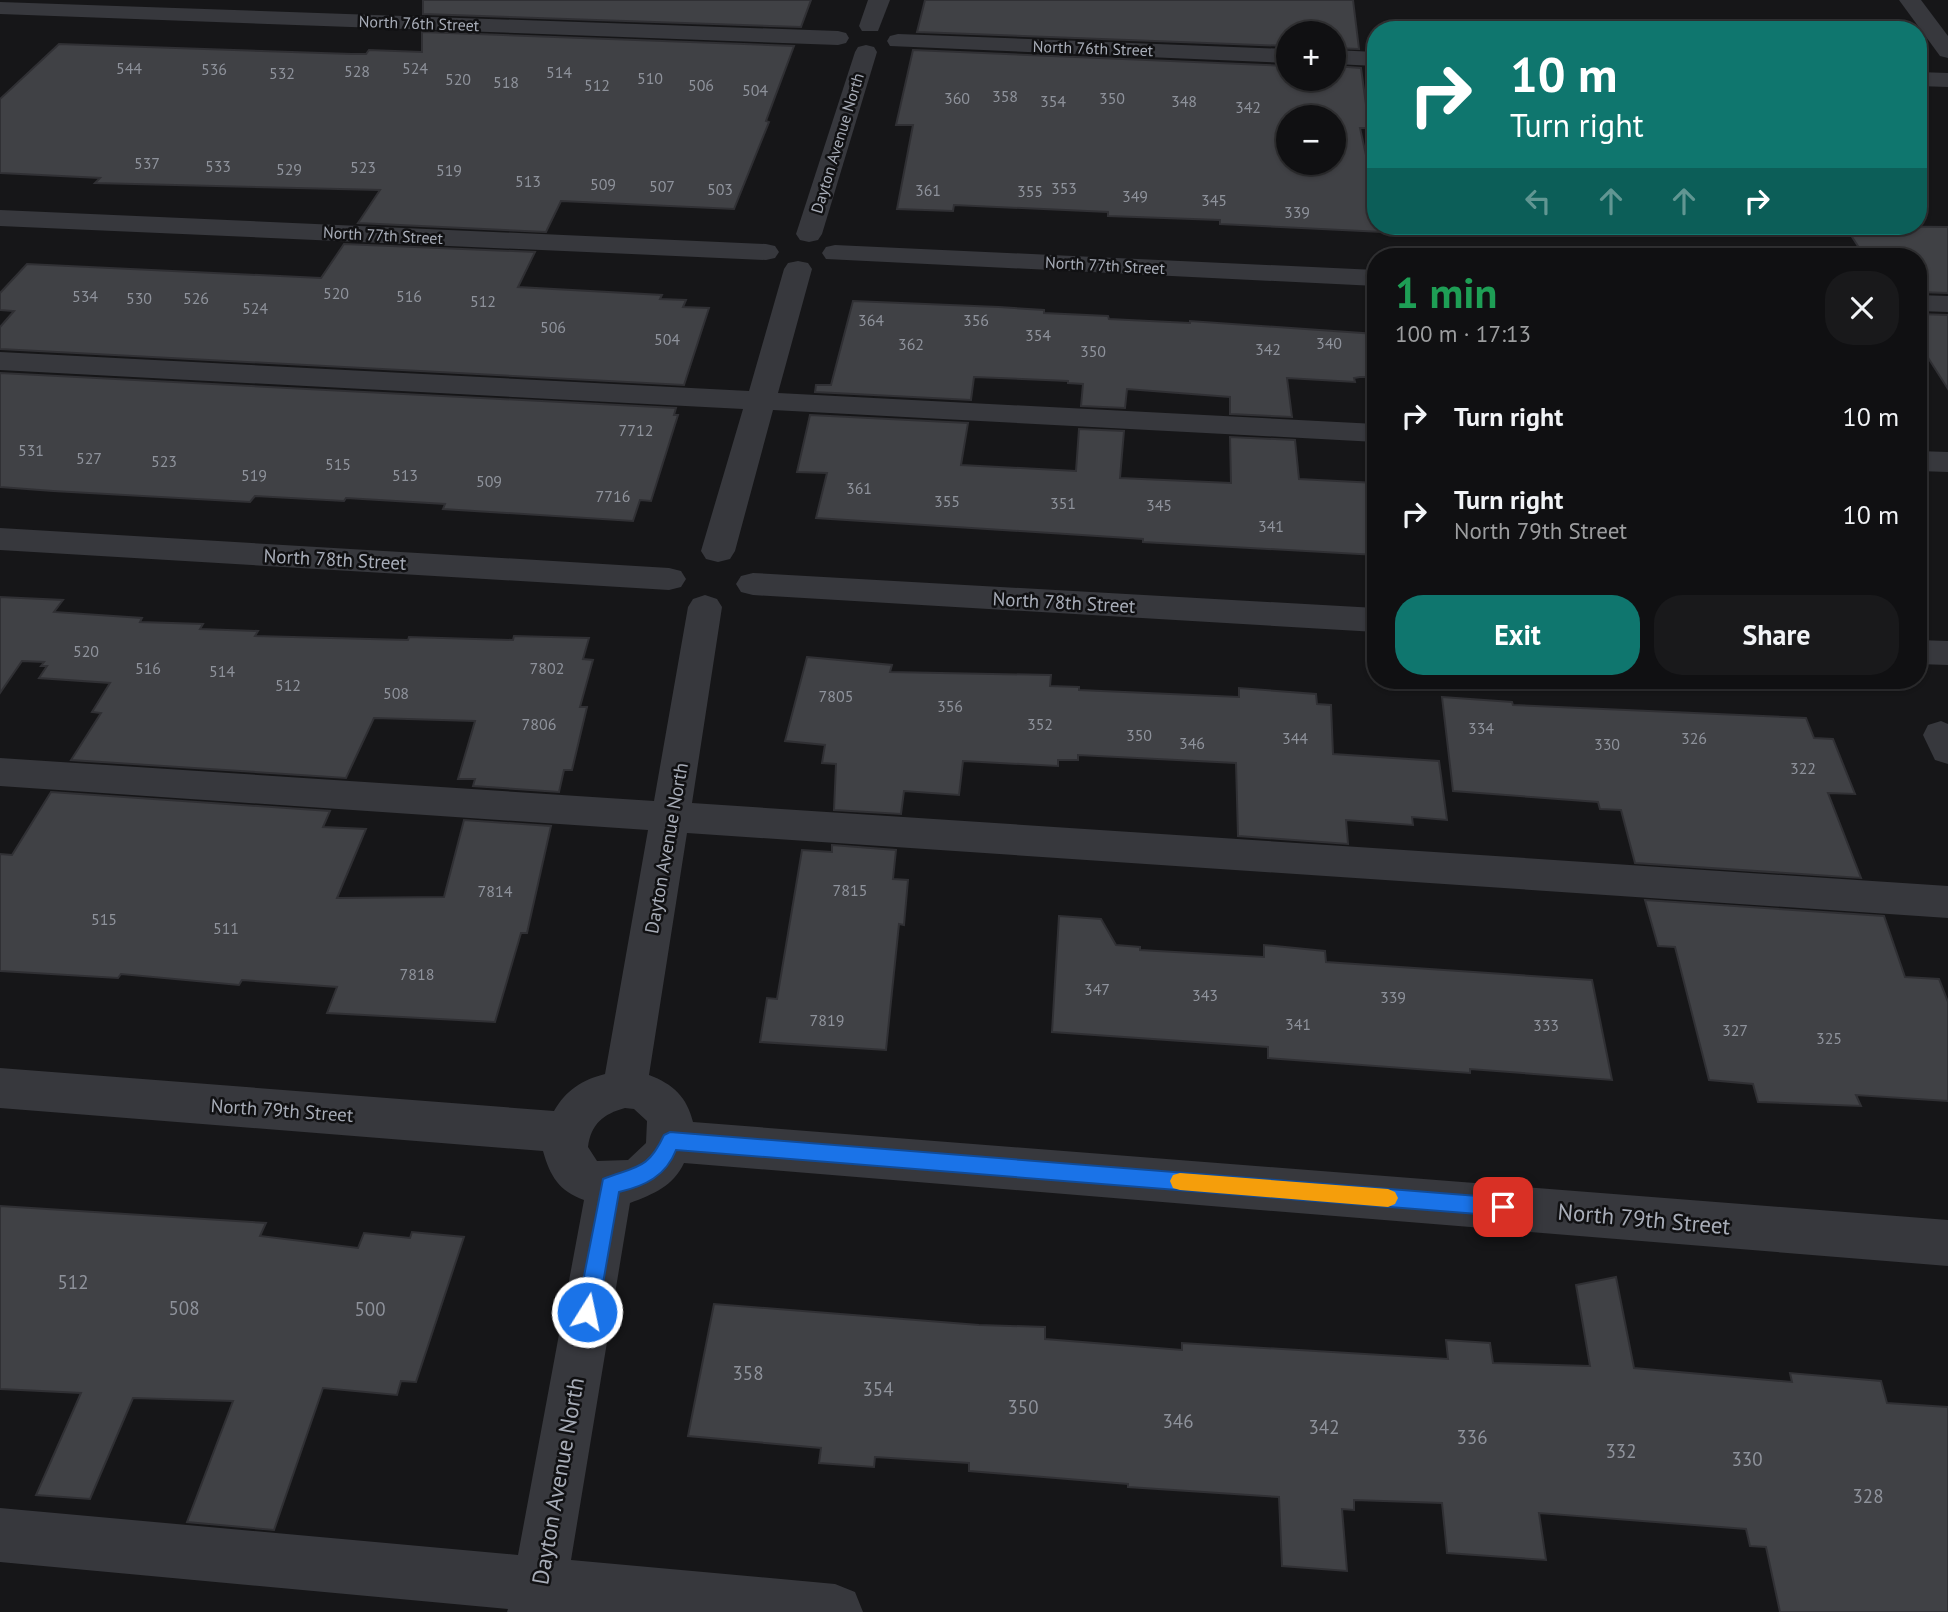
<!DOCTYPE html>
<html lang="en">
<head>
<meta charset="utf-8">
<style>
	:root { --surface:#101012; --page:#19191b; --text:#f1f3f6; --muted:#9c9d9f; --line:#303032; --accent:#0f766e }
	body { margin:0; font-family:"PT Sans",sans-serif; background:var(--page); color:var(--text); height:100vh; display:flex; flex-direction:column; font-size:26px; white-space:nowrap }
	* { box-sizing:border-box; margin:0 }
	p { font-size:23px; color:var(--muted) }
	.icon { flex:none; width:38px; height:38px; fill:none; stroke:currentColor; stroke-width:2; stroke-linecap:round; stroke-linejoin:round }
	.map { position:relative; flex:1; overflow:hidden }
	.drawer { position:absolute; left:1367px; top:248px; width:560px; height:441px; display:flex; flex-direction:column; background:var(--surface); border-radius:28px; box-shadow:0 2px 5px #0004,0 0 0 2px var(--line) }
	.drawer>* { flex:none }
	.top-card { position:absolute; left:1367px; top:21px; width:560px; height:214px; border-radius:28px; box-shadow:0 2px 5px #0004,0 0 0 2px var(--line); background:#0f766e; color:#fff; overflow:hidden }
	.fabs { position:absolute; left:1276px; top:21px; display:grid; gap:14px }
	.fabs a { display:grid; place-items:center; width:70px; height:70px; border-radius:50%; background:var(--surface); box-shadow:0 2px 5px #0004,0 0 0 2px var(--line); font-size:35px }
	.pin { position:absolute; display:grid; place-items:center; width:60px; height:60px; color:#fff; margin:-30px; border-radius:14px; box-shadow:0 4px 10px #0006 }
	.me { position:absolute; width:77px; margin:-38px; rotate:10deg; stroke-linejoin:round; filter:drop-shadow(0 0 5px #0008) }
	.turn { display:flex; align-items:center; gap:24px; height:147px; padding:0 28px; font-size:32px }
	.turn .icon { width:91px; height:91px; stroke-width:2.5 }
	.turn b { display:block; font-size:49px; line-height:60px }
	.lanes { display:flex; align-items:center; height:66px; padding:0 28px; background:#0003; justify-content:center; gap:35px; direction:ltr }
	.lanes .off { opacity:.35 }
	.round { display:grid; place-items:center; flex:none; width:74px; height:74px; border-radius:28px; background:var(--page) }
	.overview { display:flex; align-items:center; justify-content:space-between; height:119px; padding:0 28px }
	h1 { font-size:42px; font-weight:600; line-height:52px; color:#1e9e55 }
	.cta { display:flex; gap:14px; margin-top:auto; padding:14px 28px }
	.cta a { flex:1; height:80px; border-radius:28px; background:var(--accent); color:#fff; font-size:28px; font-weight:600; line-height:80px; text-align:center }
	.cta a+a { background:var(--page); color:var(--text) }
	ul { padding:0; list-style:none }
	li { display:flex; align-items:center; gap:21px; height:98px; padding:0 28px }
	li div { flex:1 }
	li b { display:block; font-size:26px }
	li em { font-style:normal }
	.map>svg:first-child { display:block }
	.building { fill:#404145; stroke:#303034; stroke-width:2; fill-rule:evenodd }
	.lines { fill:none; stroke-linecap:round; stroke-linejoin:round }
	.minor { fill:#37383d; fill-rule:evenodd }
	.route { fill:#1a73e8; stroke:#114b97; stroke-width:2 }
	.slow { fill:#f59e0b }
	.labels { text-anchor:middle; stroke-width:5; stroke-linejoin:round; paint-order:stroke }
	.far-street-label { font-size:16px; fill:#a8adb8; stroke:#111113 }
	.number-label { font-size:16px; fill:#8e929b }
	.street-label { font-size:19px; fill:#a8adb8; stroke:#111113 }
	.near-number-label { font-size:19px; fill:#8e929b }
	.near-street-label { font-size:23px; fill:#a8adb8; stroke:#111113 }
</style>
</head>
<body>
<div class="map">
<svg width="1948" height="1612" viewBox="0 0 1948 1612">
	<rect width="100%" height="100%" fill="#161618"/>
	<!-- building -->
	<g class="building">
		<polygon points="423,0 811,0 801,27 423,14"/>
		<polygon points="925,0 1353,0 1359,49 1334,48 1334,33 1288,33 1288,46 917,32"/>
		<polygon points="422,32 794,46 766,121 769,122 734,209 561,201 546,232 358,223 380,190 95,183 100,178 0,173 0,99 59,44 352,54 366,54 369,50 422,52"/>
		<path d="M 913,50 L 1288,66 L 1288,79 L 1334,79 L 1334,66 L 1361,68 L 1368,119 L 1367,128 L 1360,128 L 1376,200 L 1376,226 L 1381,226 L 1382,232 L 1220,224 L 1220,220 L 1108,216 L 1108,212 L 954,205 L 953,211 L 897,209 L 913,125 L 896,125 ZM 1288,117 L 1334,117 L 1334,163 L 1288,163 Z"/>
		<polygon points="1845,226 1948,227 1948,293 1918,292 1918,257 1865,257"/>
		<polygon points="344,244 535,252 518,287 662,295 660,299 686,300 683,307 709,308 684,385 0,349 0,327 14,311 0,310 0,293 27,264 321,278"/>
		<polygon points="853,301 999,307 1044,310 1044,313 1108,316 1109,319 1190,323 1190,321 1376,334 1376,377 1360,377 1354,378 1355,382 1287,378 1292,417 1230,414 1230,397 1127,389 1125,408 1081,406 1083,384 1068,383 1068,381 974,377 971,400 815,392 816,385 831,385"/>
		<polygon points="1918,314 1948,315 1948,389 1918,342"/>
		<polygon points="0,373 676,408 674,415 678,415 651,501 640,500 633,521 443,509 445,504 346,498 344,501 255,496 250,502 53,491 0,487"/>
		<polygon points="810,415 968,423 961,465 1076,471 1079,429 1124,431 1120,478 1231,483 1230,437 1295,440 1299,479 1376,483 1376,555 1143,542 1143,539 816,518 827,473 797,472"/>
		<polygon points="0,597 63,600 54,612 142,618 140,622 203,624 200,629 258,631 255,636 408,640 409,637 513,640 514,636 589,638 583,659 593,660 580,707 587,707 572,770 564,770 559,792 473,786 475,779 458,779 475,721 374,718 346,778 71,760 101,713 92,712 110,683 39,678 47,666 41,666 44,662 22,661 0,693"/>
		<polygon points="807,657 892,665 890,672 1051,675 1050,686 1079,687 1079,690 1239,697 1239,688 1316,694 1317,704 1331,705 1333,754 1439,761 1447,820 1412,817 1413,825 1346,820 1348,844 1238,836 1236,763 1078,755 1078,760 1058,760 1058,766 963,761 959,795 904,791 901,814 834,810 836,764 822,763 825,745 785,741"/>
		<polygon points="1442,697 1512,702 1513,705 1806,718 1814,738 1833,739 1855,794 1828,793 1861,878 1635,863 1621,810 1600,809 1598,802 1453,791"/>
		<polygon points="51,792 330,811 323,827 366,829 337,898 444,897 464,820 551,826 527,933 521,933 495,1022 327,1013 337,987 242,980 239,985 121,974 118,978 0,971 0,854 12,855"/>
		<polygon points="832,845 896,850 893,879 908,880 904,925 899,924 886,1050 760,1042 767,998 777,999 802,850 832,852"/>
		<polygon points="1645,900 1884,916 1905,977 1939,979 1948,1002 1948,1101 1856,1095 1861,1106 1758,1102 1753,1084 1709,1080 1675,947 1658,946"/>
		<polygon points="1059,916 1101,919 1116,945 1140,947 1140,950 1264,957 1264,945 1325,951 1326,962 1592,980 1612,1080 1470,1069 1470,1073 1268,1058 1268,1047 1052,1032"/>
		<polygon points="0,1206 266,1223 260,1236 358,1248 364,1233 410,1238 412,1232 464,1237 416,1382 401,1381 397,1395 323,1388 274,1530 187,1522 233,1401 133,1398 90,1499 36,1495 81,1393 0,1389"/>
		<polygon points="1616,1277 1634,1368 1792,1382 1790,1373 1881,1381 1887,1403 1948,1407 1948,1612 1780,1612 1766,1547 1750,1546 1746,1529 1539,1513 1546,1560 1447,1553 1442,1503 1354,1500 1354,1510 1342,1509 1347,1571 1282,1566 1279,1497 1128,1487 1128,1484 969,1471 969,1463 875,1457 874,1467 819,1463 821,1448 688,1436 714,1304 979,1325 1045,1327 1045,1339 1182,1350 1182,1343 1448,1359 1446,1340 1490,1343 1493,1363 1590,1366 1576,1285"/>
	</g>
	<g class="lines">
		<!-- minor -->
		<g class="minor">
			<polygon points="868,0 890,0 878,31 862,31 859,26"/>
			<polygon points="1899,0 1921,0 1948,36 1948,58 1940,56"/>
			<polygon points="0,2 838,31 846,33 849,38 846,43 838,45 0,14"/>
			<polygon points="898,34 1288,49 1288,63 890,46 887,41 890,36"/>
			<polygon points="866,45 874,47 877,52 822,234 818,240 809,242 800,240 796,234 855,52 858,47"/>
			<polygon points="1334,50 1376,52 1376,66 1334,64"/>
			<polygon points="1918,72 1948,73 1948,87 1918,86"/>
			<polygon points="0,210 766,244 775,246 779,252 775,258 766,260 0,226"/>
			<polygon points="835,245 1376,270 1376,286 826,259 822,253 826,247"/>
			<polygon points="798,261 808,263 812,269 778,393 1376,424 1376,442 773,410 735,551 730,559 718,562 706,559 701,551 743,409 0,370 0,352 749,391 784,269 788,263"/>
			<polygon points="1918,295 1948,296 1948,312 1918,311"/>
			<polygon points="1918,451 1948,452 1948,472 1918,471"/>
			<polygon points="0,528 669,568 681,571 686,579 681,587 669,590 0,550"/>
			<polygon points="753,573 1376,608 1376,632 753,595 741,592 736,584 741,576"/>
			<path d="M 705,595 L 717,599 L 722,607 L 692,803 L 1948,886 L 1948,918 L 687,833 L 649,1075 C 673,1084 687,1097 693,1122 L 1948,1220 L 1948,1266 L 684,1163 C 673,1186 654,1194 630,1203 L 571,1560 L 835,1584 L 855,1592 L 863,1612 L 507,1612 L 508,1609 L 0,1562 L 0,1508 L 518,1555 L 584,1200 C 559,1191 550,1176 543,1151 L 0,1108 L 0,1068 L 554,1111 C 566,1090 582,1080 605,1074 L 648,830 L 0,786 L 0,758 L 654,801 L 688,607 L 693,599 ZM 625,1108 L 634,1109 L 647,1121 L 646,1143 L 628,1160 L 597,1161 L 588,1147 C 591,1124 603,1114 625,1108 Z"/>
			<polygon points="1918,640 1948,641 1948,665 1918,664"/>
			<polygon points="1941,721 1948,724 1948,764 1935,760 1923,735 1928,725"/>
		</g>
	</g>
	<!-- route -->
	<path class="route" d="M 670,1132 L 1503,1198 L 1510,1201 L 1513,1207 L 1510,1214 L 1503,1216 L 676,1150 C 666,1176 645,1186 619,1192 L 598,1312 L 595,1319 L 587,1322 L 580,1319 L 577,1312 L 603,1179 C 636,1166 648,1170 664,1135 Z"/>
	<!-- slow -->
	<polygon class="slow" points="1180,1173 1388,1189 1395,1192 1398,1198 1395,1204 1388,1207 1180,1190 1173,1188 1170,1181 1173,1175"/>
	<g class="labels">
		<!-- far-street labels -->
		<g class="far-street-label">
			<text transform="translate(419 23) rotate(2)" y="6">North 76th Street</text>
			<text transform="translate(1093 48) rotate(2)" y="6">North 76th Street</text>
			<text transform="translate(837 143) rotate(-73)" y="6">Dayton Avenue North</text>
			<text transform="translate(383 235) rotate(3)" y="6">North 77th Street</text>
			<text transform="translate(1105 265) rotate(3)" y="6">North 77th Street</text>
		</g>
		<!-- number labels -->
		<g class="number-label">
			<text x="129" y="74">544</text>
			<text x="415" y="74">524</text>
			<text x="214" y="75">536</text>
			<text x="357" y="77">528</text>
			<text x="559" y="78">514</text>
			<text x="282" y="79">532</text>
			<text x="650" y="84">510</text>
			<text x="458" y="85">520</text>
			<text x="506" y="88">518</text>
			<text x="597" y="91">512</text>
			<text x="701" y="91">506</text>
			<text x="755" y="96">504</text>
			<text x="1005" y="102">358</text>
			<text x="957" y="104">360</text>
			<text x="1112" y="104">350</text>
			<text x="1053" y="107">354</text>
			<text x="1184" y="107">348</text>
			<text x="1248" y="113">342</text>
			<text x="147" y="169">537</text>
			<text x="218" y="172">533</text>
			<text x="363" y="173">523</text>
			<text x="289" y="175">529</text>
			<text x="449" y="176">519</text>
			<text x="528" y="187">513</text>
			<text x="603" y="190">509</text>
			<text x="662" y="192">507</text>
			<text x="1064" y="194">353</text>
			<text x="720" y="195">503</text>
			<text x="928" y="196">361</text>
			<text x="1030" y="197">355</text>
			<text x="1135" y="202">349</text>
			<text x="1214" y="206">345</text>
			<text x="1297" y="218">339</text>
			<text x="336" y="299">520</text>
			<text x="85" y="302">534</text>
			<text x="409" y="302">516</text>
			<text x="139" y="304">530</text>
			<text x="196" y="304">526</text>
			<text x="483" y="307">512</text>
			<text x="255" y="314">524</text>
			<text x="871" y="326">364</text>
			<text x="976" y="326">356</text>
			<text x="553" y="333">506</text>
			<text x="1038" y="341">354</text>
			<text x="667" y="345">504</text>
			<text x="1329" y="349">340</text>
			<text x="911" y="350">362</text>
			<text x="1268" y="355">342</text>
			<text x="1093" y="357">350</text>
			<text x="636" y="436">7712</text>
			<text x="31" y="456">531</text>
			<text x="89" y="464">527</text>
			<text x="164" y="467">523</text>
			<text x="338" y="470">515</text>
			<text x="254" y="481">519</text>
			<text x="405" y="481">513</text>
			<text x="489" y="487">509</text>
			<text x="859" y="494">361</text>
			<text x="613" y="502">7716</text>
			<text x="947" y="507">355</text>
			<text x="1063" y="509">351</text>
			<text x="1159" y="511">345</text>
			<text x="1271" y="532">341</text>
			<text x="86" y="657">520</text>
			<text x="148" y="674">516</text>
			<text x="547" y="674">7802</text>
			<text x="222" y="677">514</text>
			<text x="288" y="691">512</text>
			<text x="396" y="699">508</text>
			<text x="836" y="702">7805</text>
			<text x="950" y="712">356</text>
			<text x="539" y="730">7806</text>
			<text x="1040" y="730">352</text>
			<text x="1481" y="734">334</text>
			<text x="1139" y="741">350</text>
			<text x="1295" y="744">344</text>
			<text x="1694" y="744">326</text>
			<text x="1192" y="749">346</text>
			<text x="1607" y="750">330</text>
			<text x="1803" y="774">322</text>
			<text x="850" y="896">7815</text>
			<text x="495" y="897">7814</text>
			<text x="104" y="925">515</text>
			<text x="226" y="934">511</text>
			<text x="417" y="980">7818</text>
			<text x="1097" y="995">347</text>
			<text x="1205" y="1001">343</text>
			<text x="1393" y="1003">339</text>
			<text x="827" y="1026">7819</text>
			<text x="1298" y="1030">341</text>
			<text x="1546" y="1031">333</text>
			<text x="1735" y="1036">327</text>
			<text x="1829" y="1044">325</text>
		</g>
		<!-- street labels -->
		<g class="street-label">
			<text transform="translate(335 559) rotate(3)" y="7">North 78th Street</text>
			<text transform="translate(1064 602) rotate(3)" y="7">North 78th Street</text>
			<text transform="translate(666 848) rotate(-80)" y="7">Dayton Avenue North</text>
			<text transform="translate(282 1110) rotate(4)" y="7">North 79th Street</text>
		</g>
		<!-- near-number labels -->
		<g class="near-number-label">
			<text x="73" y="1289">512</text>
			<text x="184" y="1315">508</text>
			<text x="370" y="1316">500</text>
			<text x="748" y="1380">358</text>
			<text x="878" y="1396">354</text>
			<text x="1023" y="1414">350</text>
			<text x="1178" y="1428">346</text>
			<text x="1324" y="1434">342</text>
			<text x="1472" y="1444">336</text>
			<text x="1621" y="1458">332</text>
			<text x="1747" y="1466">330</text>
			<text x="1868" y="1503">328</text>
		</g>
		<!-- near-street labels -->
		<g class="near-street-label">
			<text transform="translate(1644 1219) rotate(5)" y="8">North 79th Street</text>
			<text transform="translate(558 1481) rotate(-80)" y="8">Dayton Avenue North</text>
		</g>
	</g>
</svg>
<div class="fabs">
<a>+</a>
<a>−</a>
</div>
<div class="pin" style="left:1503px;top:1207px;background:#d93025"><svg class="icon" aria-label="arrive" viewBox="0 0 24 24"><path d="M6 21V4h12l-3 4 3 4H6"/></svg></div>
<svg class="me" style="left:587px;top:1312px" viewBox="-20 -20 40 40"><circle r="17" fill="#1a73e8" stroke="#fff" stroke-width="3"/><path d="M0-11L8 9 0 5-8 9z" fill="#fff"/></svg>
<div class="top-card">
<div class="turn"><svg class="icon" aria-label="right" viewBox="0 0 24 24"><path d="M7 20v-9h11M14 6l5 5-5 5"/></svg><div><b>10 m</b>Turn right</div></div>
<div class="lanes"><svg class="icon off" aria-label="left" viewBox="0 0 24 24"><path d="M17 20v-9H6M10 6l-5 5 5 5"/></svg><svg class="icon off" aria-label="ahead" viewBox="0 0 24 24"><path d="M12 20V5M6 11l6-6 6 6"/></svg><svg class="icon off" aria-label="ahead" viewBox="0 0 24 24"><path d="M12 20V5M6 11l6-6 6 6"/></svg><svg class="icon" aria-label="right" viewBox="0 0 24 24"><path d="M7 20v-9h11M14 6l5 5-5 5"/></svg></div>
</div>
<section class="drawer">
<div class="overview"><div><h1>1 min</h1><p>100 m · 17:13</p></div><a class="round"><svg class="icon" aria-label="close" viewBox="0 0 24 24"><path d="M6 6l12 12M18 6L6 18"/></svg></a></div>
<ul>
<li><svg class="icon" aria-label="right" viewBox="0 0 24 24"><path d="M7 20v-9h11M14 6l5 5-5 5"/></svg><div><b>Turn right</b></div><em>10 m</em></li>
<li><svg class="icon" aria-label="right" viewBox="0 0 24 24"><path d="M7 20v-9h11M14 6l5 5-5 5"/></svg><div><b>Turn right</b><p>North 79th Street</p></div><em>10 m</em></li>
</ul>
<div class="cta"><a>Exit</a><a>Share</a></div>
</section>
</div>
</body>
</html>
